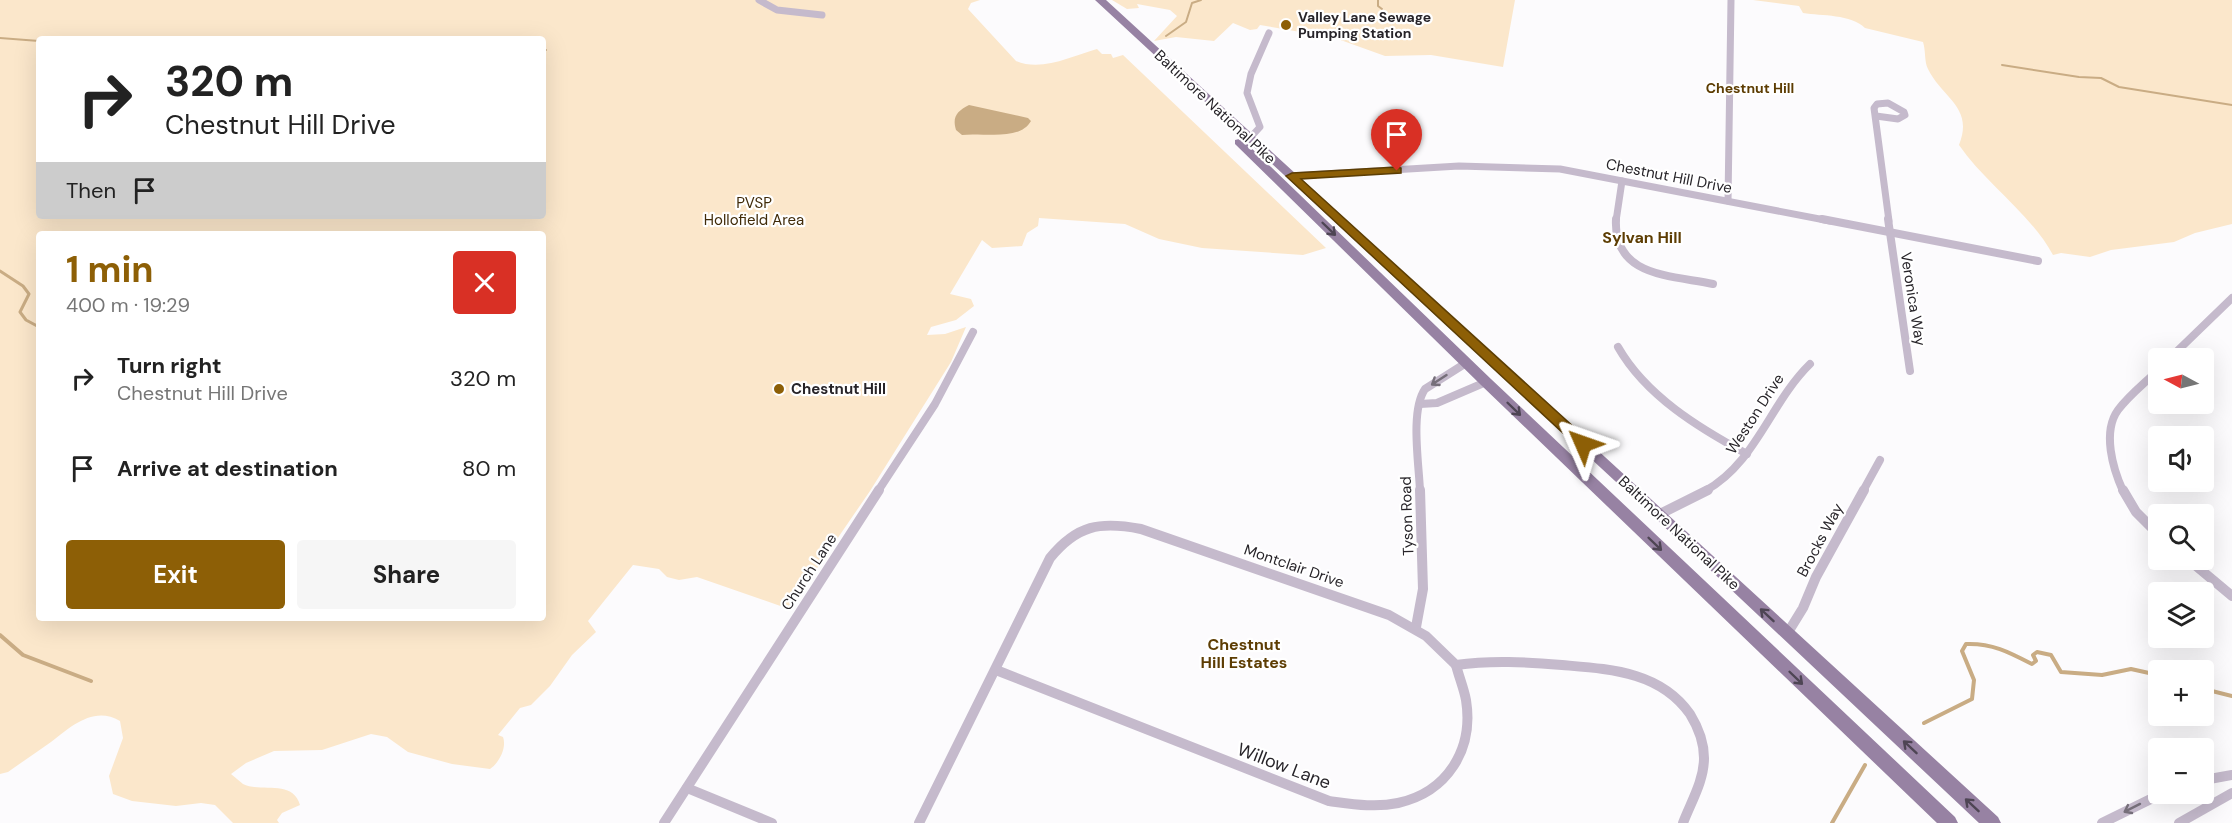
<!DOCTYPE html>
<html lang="en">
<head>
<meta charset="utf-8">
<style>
	:root { --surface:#fff; --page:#f6f6f6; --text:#222; --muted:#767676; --accent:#8d5f06 }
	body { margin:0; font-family:"DM Sans",sans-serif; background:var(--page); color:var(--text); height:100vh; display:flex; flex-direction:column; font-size:22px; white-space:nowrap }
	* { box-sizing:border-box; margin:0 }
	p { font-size:20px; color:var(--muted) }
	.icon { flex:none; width:33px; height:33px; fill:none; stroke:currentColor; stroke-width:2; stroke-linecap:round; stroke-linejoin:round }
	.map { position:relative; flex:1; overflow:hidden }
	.details { position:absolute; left:36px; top:231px; width:510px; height:390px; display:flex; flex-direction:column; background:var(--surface); border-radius:6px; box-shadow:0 6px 24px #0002 }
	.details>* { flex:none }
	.hud { position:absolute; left:36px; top:36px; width:510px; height:183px; border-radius:6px; box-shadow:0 6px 24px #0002; background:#fff; color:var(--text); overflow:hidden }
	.needle { width:39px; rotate:277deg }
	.buttons { position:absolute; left:2148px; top:348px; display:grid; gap:12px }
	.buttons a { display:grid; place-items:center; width:66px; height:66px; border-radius:6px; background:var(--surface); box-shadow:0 6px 24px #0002; font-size:30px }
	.pin { position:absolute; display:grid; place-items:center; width:51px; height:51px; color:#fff; margin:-62px -26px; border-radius:50% 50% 50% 0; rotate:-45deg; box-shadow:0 0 6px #0007 }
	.pin .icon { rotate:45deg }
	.me { position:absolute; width:66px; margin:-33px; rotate:313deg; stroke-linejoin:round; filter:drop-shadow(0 0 4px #0008) }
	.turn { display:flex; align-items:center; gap:21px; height:126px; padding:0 30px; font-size:27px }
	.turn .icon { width:78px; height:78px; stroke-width:2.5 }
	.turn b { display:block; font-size:42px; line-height:51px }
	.then { display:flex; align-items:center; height:57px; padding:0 30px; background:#0003; gap:12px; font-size:22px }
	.round { display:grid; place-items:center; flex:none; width:63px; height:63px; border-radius:6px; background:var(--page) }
	.head { display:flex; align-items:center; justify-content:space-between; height:102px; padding:0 30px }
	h1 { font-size:36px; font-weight:700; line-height:45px; color:var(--accent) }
	.cta { display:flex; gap:12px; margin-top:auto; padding:12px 30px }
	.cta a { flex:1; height:69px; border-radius:6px; background:var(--accent); color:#fff; font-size:24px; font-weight:700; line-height:69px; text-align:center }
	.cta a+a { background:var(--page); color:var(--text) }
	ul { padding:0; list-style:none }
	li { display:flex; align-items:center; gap:18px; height:90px; padding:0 30px }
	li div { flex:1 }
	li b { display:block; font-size:22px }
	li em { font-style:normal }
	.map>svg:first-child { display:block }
	.green { fill:#fbe7cb; fill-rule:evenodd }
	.water { fill:#c9ac84 }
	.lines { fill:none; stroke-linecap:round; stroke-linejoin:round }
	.stream-far2 { stroke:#c9ac84; stroke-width:2 }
	.stream-far1 { stroke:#c9ac84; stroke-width:3 }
	.stream { stroke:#c9ac84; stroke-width:4 }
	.street-far2 { stroke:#c5bacc; stroke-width:7 }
	.street-far1 { stroke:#c5bacc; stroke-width:8 }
	.street { stroke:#c5bacc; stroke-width:10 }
	.primary { fill:#9782a3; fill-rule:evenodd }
	.oneway { stroke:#4e4554 }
	.oneway2 { stroke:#766f7a }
	.route { fill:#8d5f06; stroke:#5c3e04; stroke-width:1.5 }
	.poi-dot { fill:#8d5f06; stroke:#fff; stroke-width:2 }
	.labels { text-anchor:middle; stroke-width:4.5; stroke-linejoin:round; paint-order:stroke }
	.far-poi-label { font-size:14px; font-weight:bold; fill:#272429; stroke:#fff; text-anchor:start }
	.far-neighbourhood-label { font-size:14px; font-weight:bold; fill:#5d3d03; stroke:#fff }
	.street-label { font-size:15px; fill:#272429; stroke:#fff }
	.park-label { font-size:15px; fill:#402b09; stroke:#fff }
	.poi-label { font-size:15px; font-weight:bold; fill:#272429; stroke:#fff; text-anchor:start }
	.neighbourhood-label { font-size:16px; font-weight:bold; fill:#5d3d03; stroke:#fff }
	.near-street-label { font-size:18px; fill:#272429; stroke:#fff }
</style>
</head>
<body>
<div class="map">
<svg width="2232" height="823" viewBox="0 0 2232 823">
	<rect width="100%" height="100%" fill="#fcfbfd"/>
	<!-- green -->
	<g class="green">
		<path d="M 0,0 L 980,0 L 971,3 L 968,9 L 1016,61 C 1042,72 1072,56 1097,49 L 1102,54 L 1111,54 L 1113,58 L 1123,55 L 1326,248 L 1303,255 L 1202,248 L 1159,239 L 1125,224 L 1039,218 L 1038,226 L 1027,233 L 1022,246 L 992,248 L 982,240 L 950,294 L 971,299 L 974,306 L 956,320 L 931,327 L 927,335 L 945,334 L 966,327 L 951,362 L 870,491 L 789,609 L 697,577 L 679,580 L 667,577 L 659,569 L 633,565 L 588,621 L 596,632 L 572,655 L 550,686 L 531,705 L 520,708 L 498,735 L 503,737 C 507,748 499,763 490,769 L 452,764 L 408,752 L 387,737 L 371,734 L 322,750 L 274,751 L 246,763 L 231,774 C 235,777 239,781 243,784 C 260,793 293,779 300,805 L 282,813 L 277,820 L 279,823 L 233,823 L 215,805 L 201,803 L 176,806 L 132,801 L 113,794 L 109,776 L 123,738 L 120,721 C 94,705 70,727 51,742 C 37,752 22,762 8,772 L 0,774 ZM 39,39 L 543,39 L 543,216 L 39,216 ZM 39,234 L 543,234 L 543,618 L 39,618 Z"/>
		<polygon points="1112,0 1515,0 1503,67 1431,55 1385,56 1335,38 1260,25 1257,29 1250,30 1233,23 1214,41 1176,37 1154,41 1177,16 1170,10 1137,4 1139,8 1127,9"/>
		<path d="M 1753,0 L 2232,0 L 2232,224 L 2195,233 L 2174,242 L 2111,250 L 2090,257 L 2061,253 L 2053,255 C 2031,214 1985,183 1959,145 C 1974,107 1943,99 1928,69 C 1924,61 1926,51 1923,42 L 1865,28 C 1851,14 1822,16 1803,13 L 1799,6 Z"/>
	</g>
	<!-- water -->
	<path class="water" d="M 969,105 L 1028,118 L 1031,121 C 1019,142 982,132 962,135 L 956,130 C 952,117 957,111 969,105 Z"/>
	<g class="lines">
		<!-- stream-far2 -->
		<g class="stream-far2">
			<polyline points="1378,0 1378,6 1382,9"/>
			<polyline points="1166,36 1186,22 1192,3 1201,0"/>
			<polyline points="0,38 39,41"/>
			<polyline points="543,50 546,50"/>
			<polyline points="2002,65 2079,77 2101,78 2119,87 2232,105"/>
		</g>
		<!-- stream-far1 -->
		<polyline class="stream-far1" points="0,271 23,286 29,294 20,312 26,320 39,327"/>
		<!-- stream -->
		<g class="stream">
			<polyline points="0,635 23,655 91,681"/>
			<polyline points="2204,689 2232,696"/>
			<path d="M 1924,723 L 1972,699 L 1974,680 L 1962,651 L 1966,644 C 1992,643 2009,652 2032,664 L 2036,661 L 2033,655 L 2037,652 L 2051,655 L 2061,672 L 2102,675 L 2131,669 L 2158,675"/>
			<polyline points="1832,823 1865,765"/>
		</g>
		<!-- street-far2 -->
		<g class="street-far2">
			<polyline points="759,0 777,10 822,15"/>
			<polyline points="1876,116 1898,119 1905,115 1904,112 1888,103 1877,104 1874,108 1889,221"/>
			<polyline points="1249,139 1260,127 1247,93 1251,74 1269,33"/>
			<polyline points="1291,176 1459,166 1560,169 1830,221"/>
			<polyline points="1728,201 1731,0"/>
			<polyline points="1616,221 1622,181"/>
		</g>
		<!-- street-far1 -->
		<g class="street-far1">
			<path d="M 1616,219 C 1613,277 1670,275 1713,284"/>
			<polyline points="1822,219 2038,261"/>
			<polyline points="1888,219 1910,371"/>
			<path d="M 1618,347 C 1646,396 1699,428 1747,454"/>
			<polyline points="2170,358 2232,298"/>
			<polyline points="1420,404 1437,403 1486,382"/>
			<polyline points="878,491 935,404 973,332"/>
			<path d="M 1420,491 C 1419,464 1410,411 1425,389 L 1466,363"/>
			<path d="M 1705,491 C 1756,463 1770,403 1810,364"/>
			<polyline points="1863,491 1880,460"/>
			<path d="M 2123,491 C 2113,469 2102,432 2118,410 C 2129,395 2145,383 2158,370"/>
		</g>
		<!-- street -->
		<g class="street">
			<polyline points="2123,490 2136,512 2158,534"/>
			<polyline points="1660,514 1708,490"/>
			<polyline points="2189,560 2232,596"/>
			<polyline points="1416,627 1423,589 1420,490"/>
			<polyline points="1787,634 1803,608 1816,577 1864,490"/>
			<path d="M 996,670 L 1329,801 C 1352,804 1375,808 1398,803 C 1447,792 1474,750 1466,700 C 1464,689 1459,677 1456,665"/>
			<polyline points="2204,780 2232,775"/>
			<polyline points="687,788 772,823"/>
			<polyline points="664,823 879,490"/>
			<path d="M 919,823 L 1050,558 C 1077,525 1100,521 1141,529 L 1389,615 L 1426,636 L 1456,665 C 1491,660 1526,662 1562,665 C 1609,669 1660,671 1690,714 C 1698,727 1704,742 1704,758 C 1704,781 1691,802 1683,823"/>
			<polyline points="2102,823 2161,794"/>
			<polyline points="2179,823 2232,793"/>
		</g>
		<!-- primary -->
		<g class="primary">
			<polygon points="1095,0 1106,0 1998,817 2001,823 1979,823 1655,518"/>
			<polygon points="1239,139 1243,140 1491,379 1955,817 1958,823 1937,823 1481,385 1235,144 1235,140"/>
		</g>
	</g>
	<!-- one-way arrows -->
	<defs><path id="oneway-shaft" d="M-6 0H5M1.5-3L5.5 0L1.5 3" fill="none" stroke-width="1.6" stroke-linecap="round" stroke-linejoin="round" transform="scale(1.5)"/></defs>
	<g class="oneway">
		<use href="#oneway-shaft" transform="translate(1329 229) rotate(44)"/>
		<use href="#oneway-shaft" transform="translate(1514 409) rotate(44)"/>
		<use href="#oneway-shaft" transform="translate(1655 544) rotate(44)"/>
		<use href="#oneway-shaft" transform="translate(1767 615) rotate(-137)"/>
		<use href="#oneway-shaft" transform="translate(1796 678) rotate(44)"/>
		<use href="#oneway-shaft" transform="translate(1910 747) rotate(-137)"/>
		<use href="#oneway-shaft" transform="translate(1972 805) rotate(-137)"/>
	</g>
	<g class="oneway2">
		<use href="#oneway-shaft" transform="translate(1439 380) rotate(147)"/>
		<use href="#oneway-shaft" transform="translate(2132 808) rotate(153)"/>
	</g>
	<!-- route -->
	<polygon class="route" points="1397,167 1401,168 1401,173 1301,179 1588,440 1590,444 1588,447 1578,447 1286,176 1292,173"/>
	<!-- markers -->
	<g class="poi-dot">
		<circle cx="1286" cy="25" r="6"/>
		<circle cx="779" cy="389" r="6"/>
	</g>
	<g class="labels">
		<!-- far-poi labels -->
		<g class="far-poi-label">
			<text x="1298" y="22">Valley Lane Sewage<tspan x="1298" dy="16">Pumping Station</tspan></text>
		</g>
		<!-- far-neighbourhood labels -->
		<g class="far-neighbourhood-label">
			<text x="1750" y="93">Chestnut Hill</text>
		</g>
		<!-- street labels -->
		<g class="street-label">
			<text transform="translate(1215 107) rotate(43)" y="5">Baltimore National Pike</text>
			<text transform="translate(1669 176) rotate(11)" y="5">Chestnut Hill Drive</text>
			<text transform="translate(1913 299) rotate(81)" y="5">Veronica Way</text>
			<text transform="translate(1755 414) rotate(-57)" y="5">Weston Drive</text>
			<text transform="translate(1407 516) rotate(-92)" y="5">Tyson Road</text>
			<text transform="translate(1679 533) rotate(43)" y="5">Baltimore National Pike</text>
			<text transform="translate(1820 540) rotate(-62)" y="5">Brocks Way</text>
			<text transform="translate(1294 566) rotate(19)" y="5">Montclair Drive</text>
			<text transform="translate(809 572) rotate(-57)" y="5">Church Lane</text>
		</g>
		<!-- park labels -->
		<g class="park-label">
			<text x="754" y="208">PVSP<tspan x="754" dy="17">Hollofield Area</tspan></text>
		</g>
		<!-- poi labels -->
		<g class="poi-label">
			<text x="791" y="394">Chestnut Hill</text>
		</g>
		<!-- neighbourhood labels -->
		<g class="neighbourhood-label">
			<text x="1642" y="243">Sylvan Hill</text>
			<text x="1244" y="650">Chestnut<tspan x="1244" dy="18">Hill Estates</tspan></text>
		</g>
		<!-- near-street labels -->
		<g class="near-street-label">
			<text transform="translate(1284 766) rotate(21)" y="6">Willow Lane</text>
		</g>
	</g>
</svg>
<div class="buttons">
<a><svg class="needle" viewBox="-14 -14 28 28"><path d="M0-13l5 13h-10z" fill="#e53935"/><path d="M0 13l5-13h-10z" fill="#767676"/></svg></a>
<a><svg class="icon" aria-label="sound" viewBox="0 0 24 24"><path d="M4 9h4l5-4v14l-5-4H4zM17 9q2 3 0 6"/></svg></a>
<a><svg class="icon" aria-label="search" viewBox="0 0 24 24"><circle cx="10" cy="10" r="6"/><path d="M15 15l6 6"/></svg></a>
<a><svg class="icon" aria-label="layers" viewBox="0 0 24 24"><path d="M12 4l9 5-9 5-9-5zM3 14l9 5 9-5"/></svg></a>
<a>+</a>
<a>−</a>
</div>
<div class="pin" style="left:1397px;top:171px;background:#d93025"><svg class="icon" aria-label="arrive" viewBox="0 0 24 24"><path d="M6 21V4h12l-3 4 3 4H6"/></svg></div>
<svg class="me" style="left:1583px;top:444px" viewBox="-20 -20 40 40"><path d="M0-17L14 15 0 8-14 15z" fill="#8d5f06" stroke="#fff" stroke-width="4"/></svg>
<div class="hud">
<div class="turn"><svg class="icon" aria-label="right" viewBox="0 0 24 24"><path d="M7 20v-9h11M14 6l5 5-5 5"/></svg><div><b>320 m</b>Chestnut Hill Drive</div></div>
<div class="then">Then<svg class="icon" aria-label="arrive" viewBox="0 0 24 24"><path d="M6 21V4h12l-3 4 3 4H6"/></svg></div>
</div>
<section class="details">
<div class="head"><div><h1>1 min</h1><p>400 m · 19:29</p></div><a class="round" style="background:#d93025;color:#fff"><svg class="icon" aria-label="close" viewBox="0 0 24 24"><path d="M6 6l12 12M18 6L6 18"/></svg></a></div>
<ul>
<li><svg class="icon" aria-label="right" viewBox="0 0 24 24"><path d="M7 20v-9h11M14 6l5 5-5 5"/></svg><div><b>Turn right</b><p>Chestnut Hill Drive</p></div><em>320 m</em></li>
<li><svg class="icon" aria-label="arrive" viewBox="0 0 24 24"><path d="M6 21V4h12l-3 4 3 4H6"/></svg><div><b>Arrive at destination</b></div><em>80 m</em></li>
</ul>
<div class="cta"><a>Exit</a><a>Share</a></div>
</section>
</div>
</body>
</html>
